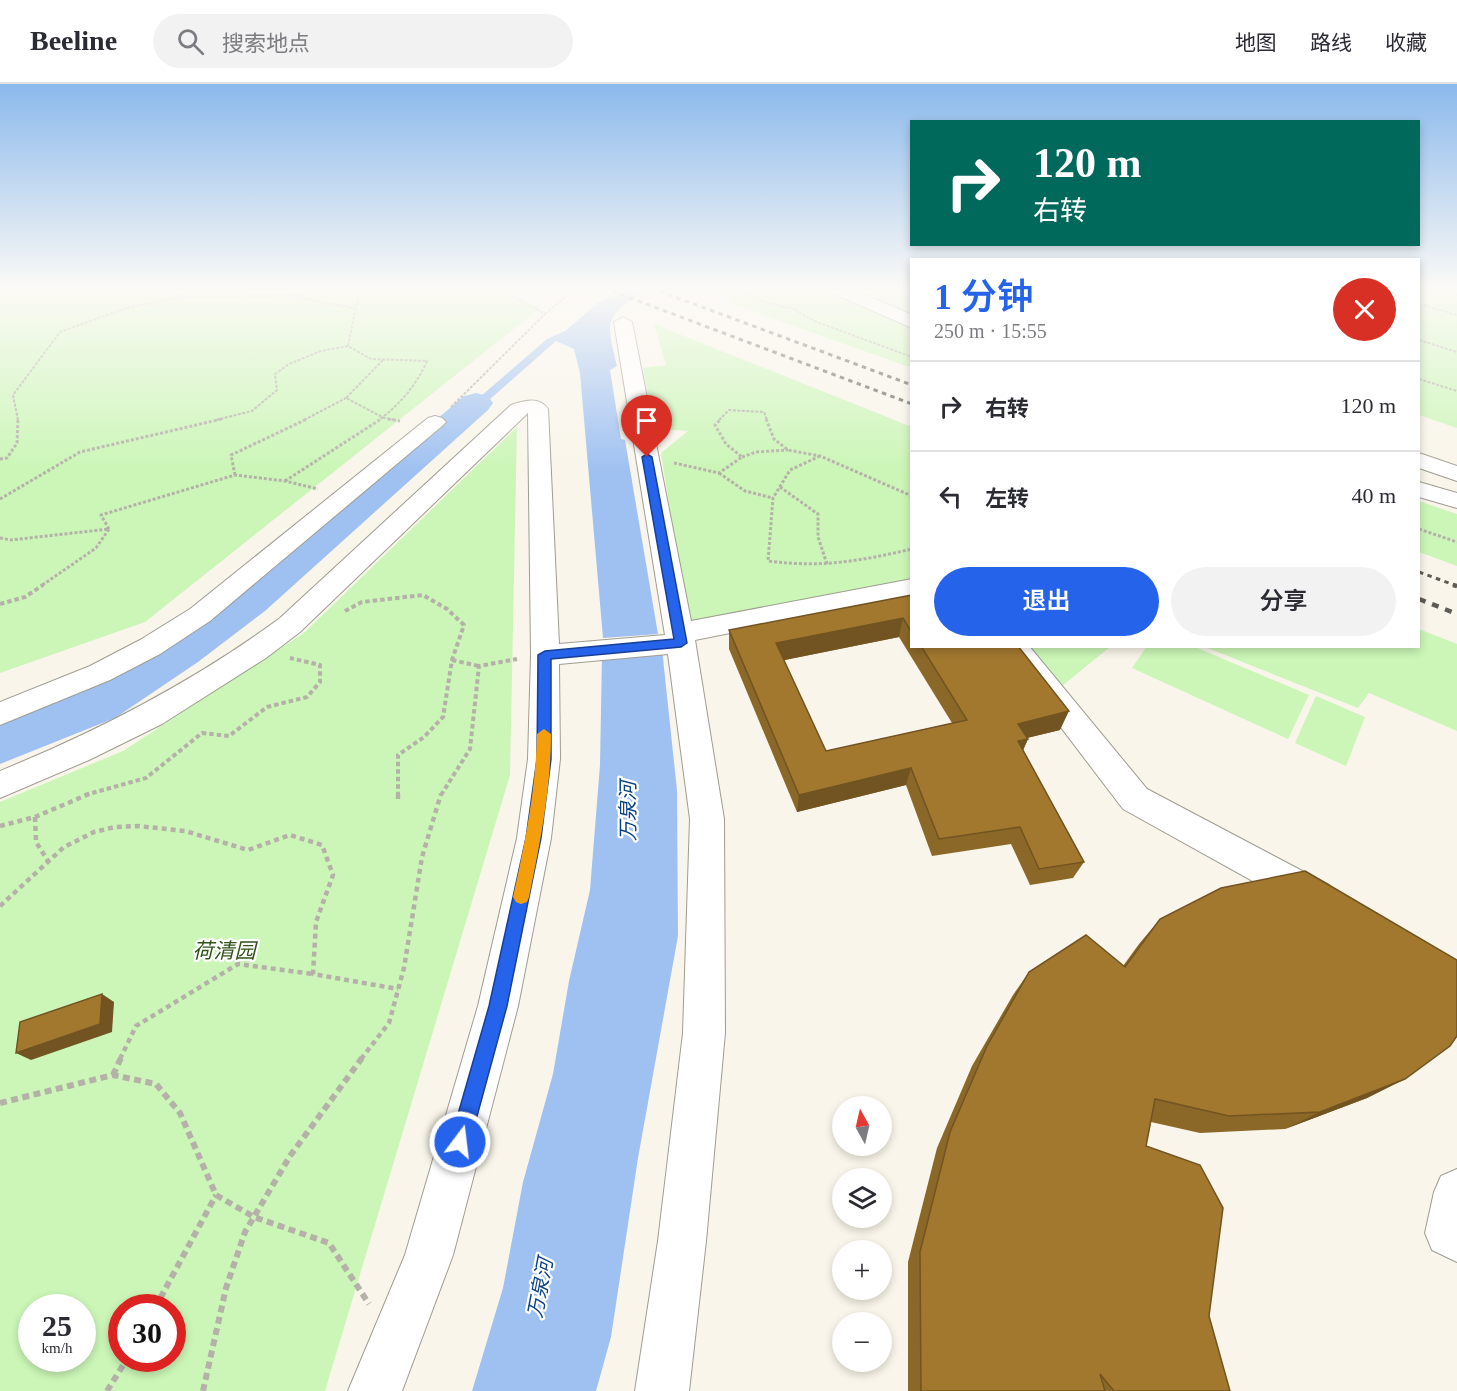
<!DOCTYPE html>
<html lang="zh">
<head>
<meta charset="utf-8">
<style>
	:root { --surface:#fff; --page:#f2f2f3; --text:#2b2b33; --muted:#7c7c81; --line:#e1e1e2; --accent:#2563eb }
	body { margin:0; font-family:"Times New Roman","Noto Sans SC",serif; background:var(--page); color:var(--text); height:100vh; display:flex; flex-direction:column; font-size:22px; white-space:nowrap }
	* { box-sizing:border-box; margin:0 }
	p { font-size:20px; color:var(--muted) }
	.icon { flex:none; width:33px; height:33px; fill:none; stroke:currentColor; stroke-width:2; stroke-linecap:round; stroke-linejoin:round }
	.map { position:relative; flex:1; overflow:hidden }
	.panel { position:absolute; left:910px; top:174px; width:510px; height:390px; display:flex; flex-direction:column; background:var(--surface); border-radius:0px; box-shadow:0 3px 9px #0003 }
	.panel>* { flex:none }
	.guide { position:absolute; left:910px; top:36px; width:510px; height:126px; border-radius:0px; box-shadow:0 3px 9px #0003; background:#00695c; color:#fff; overflow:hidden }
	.needle { width:39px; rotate:352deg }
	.tools { position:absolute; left:832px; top:1012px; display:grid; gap:12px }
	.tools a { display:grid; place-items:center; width:60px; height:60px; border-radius:50%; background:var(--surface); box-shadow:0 3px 9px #0003; font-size:30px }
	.speed { position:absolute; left:18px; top:1210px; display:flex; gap:12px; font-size:30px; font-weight:700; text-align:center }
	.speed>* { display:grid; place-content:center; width:78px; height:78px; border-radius:50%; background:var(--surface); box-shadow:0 3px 9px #0003; line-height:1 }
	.speed small { font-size:15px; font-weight:400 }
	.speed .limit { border:9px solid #d22; background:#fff; color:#111 }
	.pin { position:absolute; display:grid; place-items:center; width:51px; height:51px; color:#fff; margin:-62px -26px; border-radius:50% 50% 50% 0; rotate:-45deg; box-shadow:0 0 6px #0007 }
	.pin .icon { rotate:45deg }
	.me { position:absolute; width:66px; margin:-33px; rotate:15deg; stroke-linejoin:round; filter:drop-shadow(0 0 4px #0008) }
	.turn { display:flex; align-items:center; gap:21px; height:126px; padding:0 24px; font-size:27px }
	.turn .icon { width:78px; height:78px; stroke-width:2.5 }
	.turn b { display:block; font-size:42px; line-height:51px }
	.round { display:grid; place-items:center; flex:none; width:63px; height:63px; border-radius:32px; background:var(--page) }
	.overview { display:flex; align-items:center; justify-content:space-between; height:102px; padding:0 24px }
	h1 { font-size:36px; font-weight:600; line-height:45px; color:var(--accent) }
	.primary-button { display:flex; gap:12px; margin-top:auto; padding:12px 24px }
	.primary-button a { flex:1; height:69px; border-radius:36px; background:var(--accent); color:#fff; font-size:24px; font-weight:600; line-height:69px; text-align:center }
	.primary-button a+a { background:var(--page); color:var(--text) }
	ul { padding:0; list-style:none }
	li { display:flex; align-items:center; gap:18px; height:90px; padding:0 24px; border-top:2px solid var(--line) }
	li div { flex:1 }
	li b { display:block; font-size:22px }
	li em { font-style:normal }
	header { display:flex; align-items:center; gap:36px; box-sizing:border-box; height:84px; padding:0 30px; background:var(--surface); border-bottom:2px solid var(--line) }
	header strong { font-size:28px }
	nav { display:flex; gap:33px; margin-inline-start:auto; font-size:21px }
	.search { width:420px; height:54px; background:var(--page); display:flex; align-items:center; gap:15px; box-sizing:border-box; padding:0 21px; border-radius:33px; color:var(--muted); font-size:22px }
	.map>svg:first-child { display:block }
	.green { fill:#cbf6b7; fill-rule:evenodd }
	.water { fill:#9fc1f1 }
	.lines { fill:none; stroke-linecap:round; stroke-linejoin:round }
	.river { fill:#9fc1f1; fill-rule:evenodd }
	.minor-casing { stroke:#9f9c91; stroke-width:2 }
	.highway-casing { stroke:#9f9c91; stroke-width:2 }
	.path-far4 { stroke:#b5b1a9; stroke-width:2; stroke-dasharray:3 1.5; stroke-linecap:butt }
	.path-far3 { stroke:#b5b1a9; stroke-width:3; stroke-dasharray:3 2; stroke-linecap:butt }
	.path-far2 { stroke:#b5b1a9; stroke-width:4; stroke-dasharray:4.5 3; stroke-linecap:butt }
	.path-far1 { stroke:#b5b1a9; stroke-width:4.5; stroke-dasharray:5 4; stroke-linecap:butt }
	.path { stroke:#b5b1a9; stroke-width:6; stroke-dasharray:7 4.5; stroke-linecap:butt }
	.minor { fill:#fff; fill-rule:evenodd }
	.highway { fill:#fff; fill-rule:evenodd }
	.rail-far1 { stroke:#5e5c56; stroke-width:3; stroke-dasharray:4.5 4.5; stroke-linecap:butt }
	.rail { stroke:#5e5c56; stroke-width:4.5; stroke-dasharray:7 7; stroke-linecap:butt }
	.wall { fill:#8b6728; fill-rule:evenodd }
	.shaded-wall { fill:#715421 }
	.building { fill:#a2782f; stroke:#715421; stroke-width:1.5 }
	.route { fill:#2563eb; stroke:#184099; stroke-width:1.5 }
	.slow { fill:#f59e0b }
	.labels { text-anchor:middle; stroke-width:4.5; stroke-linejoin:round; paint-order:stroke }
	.water-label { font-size:20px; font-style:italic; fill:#084185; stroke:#fff }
	.near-park-label { font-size:21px; font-style:italic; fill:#2f531a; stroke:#fff }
</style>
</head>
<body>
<header>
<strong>Beeline</strong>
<div class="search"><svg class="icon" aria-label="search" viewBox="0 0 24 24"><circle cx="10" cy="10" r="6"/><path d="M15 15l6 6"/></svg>搜索地点</div>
<nav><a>地图</a><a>路线</a><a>收藏</a></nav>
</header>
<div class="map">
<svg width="1457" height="1307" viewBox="0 0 1457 1307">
	<rect width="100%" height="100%" fill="#f9f5ea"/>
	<!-- green -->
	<g class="green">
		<polygon points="0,204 503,204 540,224 145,538 0,589"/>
		<polygon points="694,204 912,204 912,284 730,219 730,213"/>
		<polygon points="1419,204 1457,204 1457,344 1419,331"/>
		<polygon points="654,240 912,343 912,497 688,539 661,369 688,347 654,344 643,284 666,281"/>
		<path d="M 517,343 L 510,691 L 325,1307 L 0,1307 L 0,718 L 123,667 L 304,549 ZM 32,1224 L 82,1224 L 82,1275 L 32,1275 ZM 122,1224 L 172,1224 L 172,1275 L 122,1275 Z"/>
		<polygon points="1419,417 1457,430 1457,482 1419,468"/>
		<polygon points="1419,545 1457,560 1457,647 1369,609 1358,624 1205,563 1419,562"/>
		<polygon points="1147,562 1195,563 1309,611 1288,655 1132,584"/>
		<polygon points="1025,563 1110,563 1057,606"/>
		<polygon points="1316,612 1365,633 1346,682 1295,659"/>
	</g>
	<!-- water -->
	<g class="water">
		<path d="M 630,204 L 650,204 C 607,231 604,232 617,282 L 610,286 L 621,355 L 625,356 L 658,550 L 603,554 L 580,289 L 574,265 L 556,257 L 433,365 L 422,363 L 547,255 L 565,247 L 599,218 Z"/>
		<polygon points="662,565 677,706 678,852 638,1074 611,1253 596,1307 472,1307 503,1204 523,1098 553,990 569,897 590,806 600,681 602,571"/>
	</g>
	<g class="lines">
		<!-- river -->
		<polygon class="river" points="476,309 488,312 493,319 488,326 265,527 198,578 115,634 0,680 0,639 81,608 166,556 235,507 464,312"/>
		<defs>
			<g id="minor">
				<path d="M 623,233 L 632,238 L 691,537 L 912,495 L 912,513 L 695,556 L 724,735 L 725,949 L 706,1157 L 689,1307 L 635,1307 L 658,1157 L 683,949 L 690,735 L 668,570 L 559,580 L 560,675 L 551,754 L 518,922 L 453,1171 L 402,1307 L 348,1307 L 405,1171 L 478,922 L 517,754 L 528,675 L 531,571 L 528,329 L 300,548 L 266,574 L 162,640 L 89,676 L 0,714 L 0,687 C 100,646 193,598 280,534 L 511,321 C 524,317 539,312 548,325 L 559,560 L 665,551 L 614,238 Z"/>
				<polygon points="435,332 442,334 446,338 442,342 210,537 160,570 110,596 0,641 0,618 90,582 140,556 190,525 428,334"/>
				<polygon points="999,562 1029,562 1147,705 1329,801 1334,813 1329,825 1316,829 1303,825 1123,725"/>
				<polygon points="1457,1085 1457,1178 1432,1166 1425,1149 1434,1108 1441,1092"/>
			</g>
			<g id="highway">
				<polygon points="827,204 850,204 912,231 912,244 830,208"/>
				<polygon points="1419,369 1457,382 1457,397 1419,384"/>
				<polygon points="1419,398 1457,409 1457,424 1419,413"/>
			</g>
		</defs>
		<!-- minor casing -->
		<use href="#minor" class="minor-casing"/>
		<!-- highway casing -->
		<use href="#highway" class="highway-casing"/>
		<!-- path-far4 -->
		<g class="path-far4">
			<polyline points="144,204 165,206 182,213"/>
			<polyline points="736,204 761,217 794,225 814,237 912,273"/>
			<polyline points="1447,204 1457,211"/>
			<polyline points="296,213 357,225"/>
			<polyline points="1419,220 1457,231"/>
			<polyline points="545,230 576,204"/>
			<polyline points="1419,256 1457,268"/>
			<polyline points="348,262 360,204"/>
			<polyline points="383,276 346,314 384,334 396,336"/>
			<polyline points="1419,295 1457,307"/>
			<polyline points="451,323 545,230 499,204"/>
			<polyline points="18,336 13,311 60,248 126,224 182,213 292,212 339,204"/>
			<path d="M 216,336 L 252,327 L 277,306 L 275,290 L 289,280 L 321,267 L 348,262 L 371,275 L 427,277 C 416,302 400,320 379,336"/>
			<polyline points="304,336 346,314"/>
			<polyline points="719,336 729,326 764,328 767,336"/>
		</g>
		<!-- path-far3 -->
		<g class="path-far3">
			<polyline points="388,335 400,337"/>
			<polyline points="766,335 774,355 788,366 820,372 912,412"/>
			<path d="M 820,372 L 790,386 L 773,414 L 768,477 C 822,484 860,477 912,465"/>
			<polyline points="742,373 756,368 788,366"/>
			<polyline points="0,375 7,374 17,359 18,335"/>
			<polyline points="674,379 719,389 742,373 726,360 715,341 721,335"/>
			<polyline points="719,389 745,407 773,414"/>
			<polyline points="235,391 231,371 307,335"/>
			<polyline points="285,397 381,335"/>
			<polyline points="780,403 818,430 818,453 827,480"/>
			<polyline points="0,415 80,368 222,335"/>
			<polyline points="109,445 101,431 235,391 285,397 318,405"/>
			<polyline points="1419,445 1457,458"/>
			<polyline points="0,454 11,456 109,445 96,464 41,502"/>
		</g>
		<!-- path-far2 -->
		<g class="path-far2">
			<polyline points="0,520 25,513 43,501"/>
			<polyline points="345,527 362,518 423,511 447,525 464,541 452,576 443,633 424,653 398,671 398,711"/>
			<polyline points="452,576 479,582"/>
			<polyline points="85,711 146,694 202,649 229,652 267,623 307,613 320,598 320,581 290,574"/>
			<polyline points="441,711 470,665 479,582 517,575"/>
		</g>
		<!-- path-far1 -->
		<g class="path-far1">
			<polyline points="398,710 398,715"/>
			<polyline points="35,733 36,758 48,777"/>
			<polyline points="0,742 35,733 89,710"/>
			<polyline points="0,822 64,763 94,748 115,743 138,742 185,747 248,766 290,751 322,761 333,791 316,838 313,890 398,905"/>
			<polyline points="120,975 136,942 238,880 313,890"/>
			<polyline points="361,975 389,939 404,884 422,773 441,710"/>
		</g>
		<!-- path -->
		<g class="path">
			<polyline points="113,991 121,974"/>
			<polyline points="0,1019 113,991 156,1000 180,1029 216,1111 254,1133 329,1159 369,1220"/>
			<polyline points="155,1224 216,1111"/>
			<polyline points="107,1307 127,1275"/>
			<polyline points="203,1307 226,1204 245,1148 290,1072 362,974"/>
		</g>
		<!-- minor -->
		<use href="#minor" class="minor"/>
		<!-- highway -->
		<use href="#highway" class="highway"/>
		<!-- rail-far1 -->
		<g class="rail-far1">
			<polyline points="604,204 912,320"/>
			<polyline points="651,204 912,301"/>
			<polyline points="1419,488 1457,502"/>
		</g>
		<!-- rail -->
		<g class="rail">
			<polyline points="1453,501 1457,502"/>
			<polyline points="1419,515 1457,530"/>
		</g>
	</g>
	<!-- wall -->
	<g class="wall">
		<path d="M 912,511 L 912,562 L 1018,562 L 1060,646 L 1027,654 L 1028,655 L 1023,666 L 1084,778 L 1073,794 L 1030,801 L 1011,760 L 932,772 L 906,701 L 797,728 L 729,565 L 729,546 ZM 899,553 L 952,639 L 826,667 L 784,576 Z"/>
		<polygon points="1160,835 1405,995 1367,1014 1285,1045 1200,1049 1151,1038 1146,1062 1209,1232 1230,1307 908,1307 908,1178 937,1064 972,982 1013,911 1029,888 1123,882 1139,860"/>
	</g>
	<!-- shaded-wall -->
	<g class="shaded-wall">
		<polygon points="903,534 899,553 775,578 776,559"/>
		<polygon points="1069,627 1060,646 1010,658 1018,640"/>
		<polygon points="1028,655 1020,673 1018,657"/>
		<polygon points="911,684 906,701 797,728 799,711"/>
		<polygon points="102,910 114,918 112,948 31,976 16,969"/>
		<polygon points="1405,995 1367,1014 1285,1045 1320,1028"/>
	</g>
	<!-- building -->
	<g class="building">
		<polygon points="912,511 912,549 903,534 776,559 826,667 967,636 921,562 1018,562 1069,627 1018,640 1028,655 1018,657 1084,778 1039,785 1020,743 939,755 911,684 799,711 729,546"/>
		<polygon points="1305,787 1457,876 1457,952 1450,962 1405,995 1320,1028 1229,1032 1155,1015 1146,1062 1200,1081 1223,1124 1209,1232 1230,1307 1114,1307 1100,1290 1105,1307 921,1307 920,1168 950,1048 987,962 1029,888 1086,851 1125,883 1160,835 1221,804"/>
		<polygon points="102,910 100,940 16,969 20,938"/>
	</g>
	<!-- sky -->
	<linearGradient id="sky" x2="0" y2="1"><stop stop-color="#8bb9ec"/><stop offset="0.53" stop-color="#fcfaf6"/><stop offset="1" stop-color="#fcfaf6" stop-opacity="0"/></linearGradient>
	<rect width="1457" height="387" fill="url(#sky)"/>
	<!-- route -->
	<polygon class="route" points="647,370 652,373 687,559 681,563 551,575 551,675 541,754 507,922 470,1058 467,1065 460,1068 453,1065 450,1058 489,922 526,754 537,675 538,571 545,567 674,555 642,373"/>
	<!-- slow -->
	<path class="slow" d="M 544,645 L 551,650 C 551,705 540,759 529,813 L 527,818 L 521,820 L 516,818 L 513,813 C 525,759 536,705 537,650 Z"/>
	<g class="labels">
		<!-- water labels -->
		<g class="water-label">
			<text transform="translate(628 727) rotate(-90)" y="7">万泉河</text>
			<text transform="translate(540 1204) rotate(-79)" y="7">万泉河</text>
		</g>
		<!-- near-park labels -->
		<g class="near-park-label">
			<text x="224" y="874">荷清园</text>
		</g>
	</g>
</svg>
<div class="tools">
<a><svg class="needle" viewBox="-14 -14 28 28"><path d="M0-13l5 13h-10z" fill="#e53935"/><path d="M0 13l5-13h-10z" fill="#7c7c81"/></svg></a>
<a><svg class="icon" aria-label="layers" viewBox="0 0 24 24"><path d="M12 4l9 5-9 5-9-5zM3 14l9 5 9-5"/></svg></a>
<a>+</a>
<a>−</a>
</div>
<div class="speed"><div>25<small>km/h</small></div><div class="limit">30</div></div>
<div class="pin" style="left:647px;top:373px;background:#d93025"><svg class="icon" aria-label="arrive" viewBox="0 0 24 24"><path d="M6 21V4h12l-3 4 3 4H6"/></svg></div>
<svg class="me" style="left:460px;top:1058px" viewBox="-20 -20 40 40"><circle r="17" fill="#2563eb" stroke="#fff" stroke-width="3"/><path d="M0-11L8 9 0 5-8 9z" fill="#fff"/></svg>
<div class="guide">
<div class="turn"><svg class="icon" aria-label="right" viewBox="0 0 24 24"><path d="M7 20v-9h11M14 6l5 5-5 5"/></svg><div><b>120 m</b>右转</div></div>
</div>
<section class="panel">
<div class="overview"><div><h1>1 分钟</h1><p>250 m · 15:55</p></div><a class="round" style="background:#d93025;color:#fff"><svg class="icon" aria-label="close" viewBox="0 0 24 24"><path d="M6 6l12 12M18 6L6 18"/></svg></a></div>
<ul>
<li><svg class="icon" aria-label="right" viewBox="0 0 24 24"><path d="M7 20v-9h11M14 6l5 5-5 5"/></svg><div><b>右转</b></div><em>120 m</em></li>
<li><svg class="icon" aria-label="left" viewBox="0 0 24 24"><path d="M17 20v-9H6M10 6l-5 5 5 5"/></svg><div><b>左转</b></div><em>40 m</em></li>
</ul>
<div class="primary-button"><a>退出</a><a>分享</a></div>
</section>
</div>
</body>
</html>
